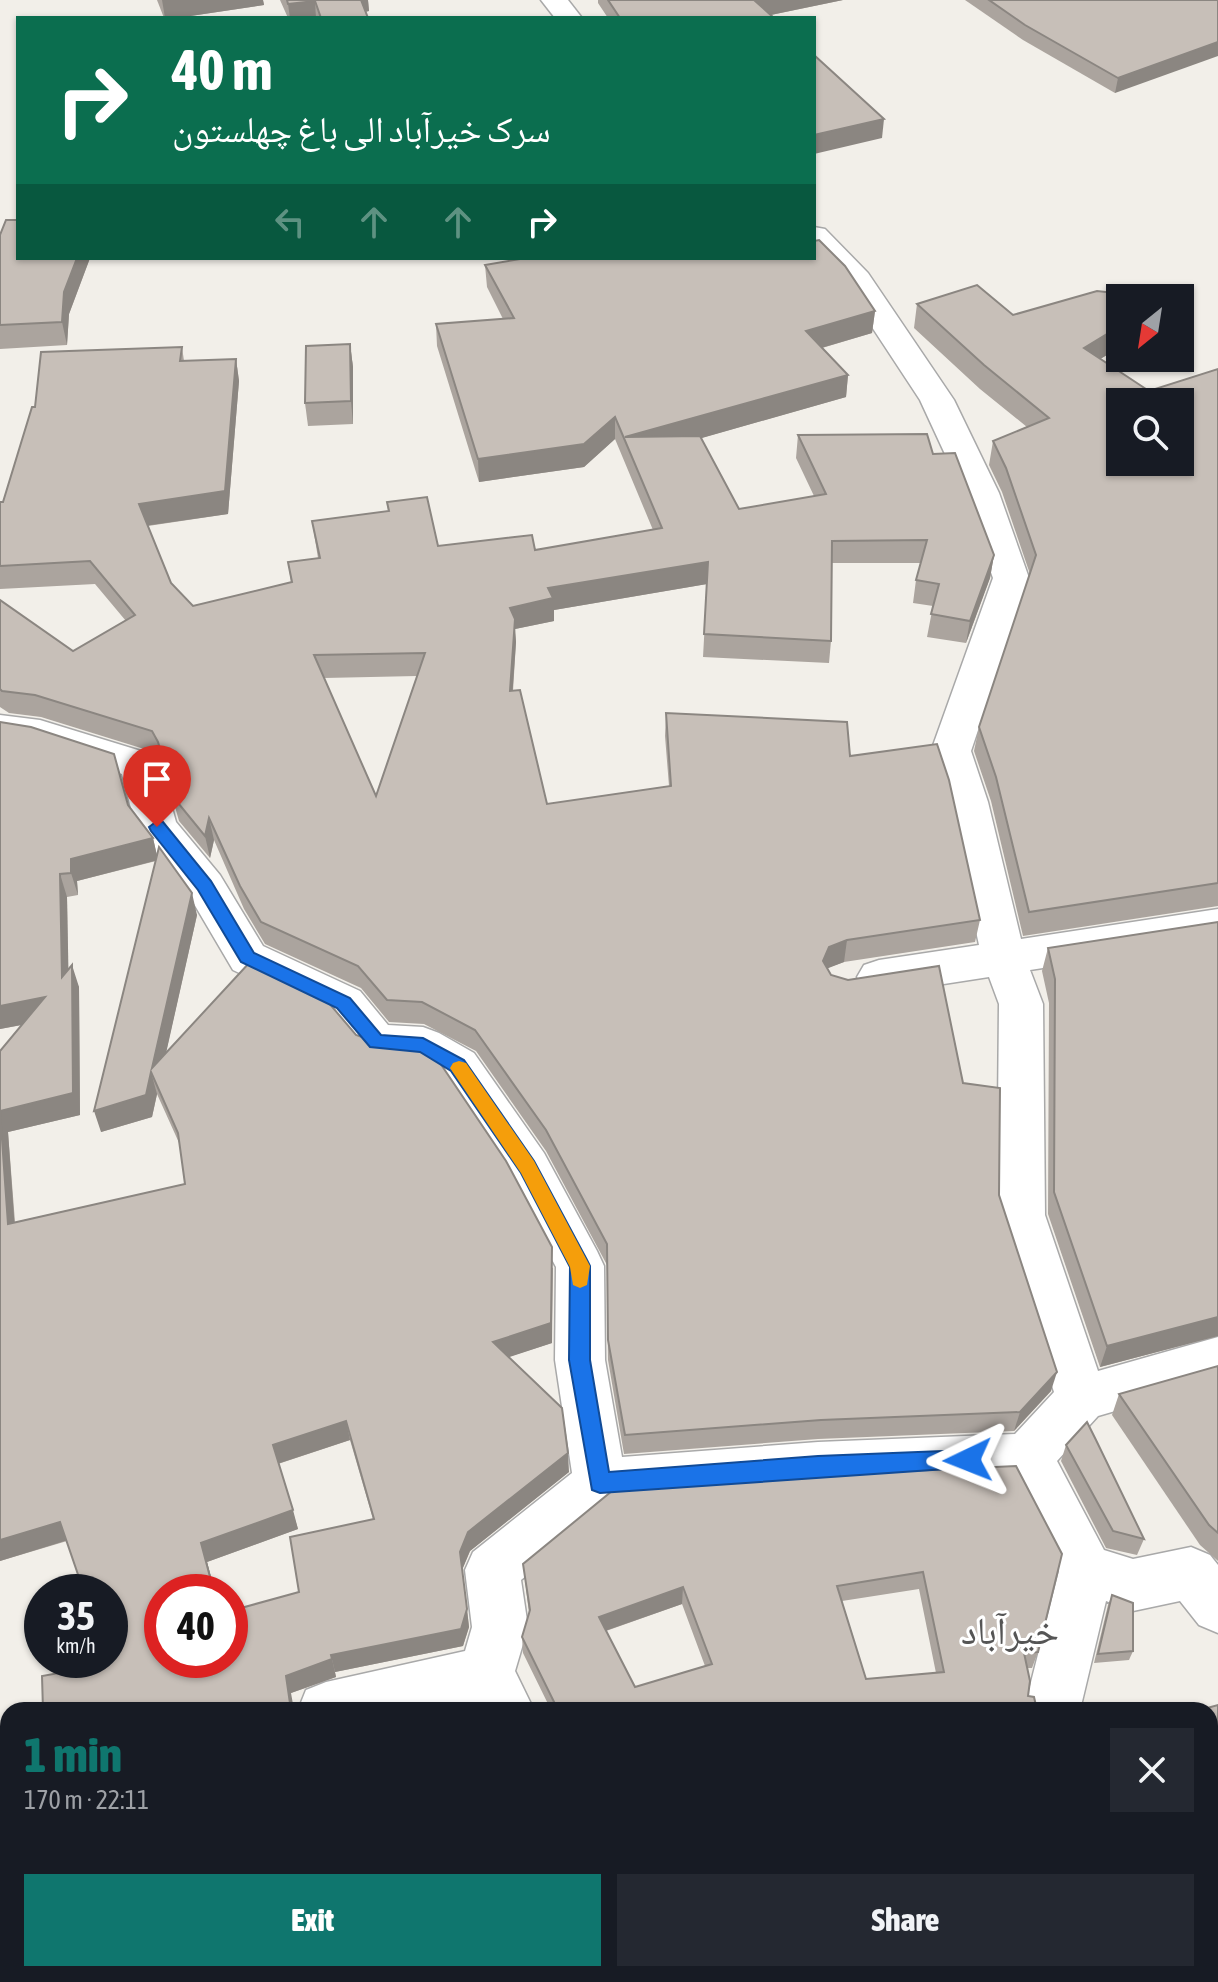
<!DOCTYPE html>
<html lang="en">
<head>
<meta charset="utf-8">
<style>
	:root { --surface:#171b24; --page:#242831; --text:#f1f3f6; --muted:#9ea1a6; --accent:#0f766e }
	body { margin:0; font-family:"Asap Condensed","Noto Naskh Arabic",sans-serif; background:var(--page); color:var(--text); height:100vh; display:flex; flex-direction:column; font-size:30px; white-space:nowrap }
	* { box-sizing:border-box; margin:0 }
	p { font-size:26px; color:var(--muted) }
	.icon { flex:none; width:44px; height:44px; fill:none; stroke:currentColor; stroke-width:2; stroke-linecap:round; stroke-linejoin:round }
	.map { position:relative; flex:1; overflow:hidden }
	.drawer { position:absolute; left:0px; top:1702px; width:1218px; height:280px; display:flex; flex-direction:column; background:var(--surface); border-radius:24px 24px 0 0; box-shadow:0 2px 6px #0004 }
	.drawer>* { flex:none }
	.guide { position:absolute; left:16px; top:16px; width:800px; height:244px; border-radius:0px; box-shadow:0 2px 6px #0004; background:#0b6e4f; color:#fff; overflow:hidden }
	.needle { width:52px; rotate:210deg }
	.tools { position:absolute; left:1106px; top:284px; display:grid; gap:16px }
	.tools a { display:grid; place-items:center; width:88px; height:88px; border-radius:0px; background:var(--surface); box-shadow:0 2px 6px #0004; font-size:40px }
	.speed { position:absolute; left:24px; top:1574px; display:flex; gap:16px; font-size:40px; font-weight:700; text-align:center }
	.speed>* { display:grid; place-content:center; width:104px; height:104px; border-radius:50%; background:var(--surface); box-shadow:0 2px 6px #0004; line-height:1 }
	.speed small { font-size:20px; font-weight:400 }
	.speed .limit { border:12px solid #d22; background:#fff; color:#111 }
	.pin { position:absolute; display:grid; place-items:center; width:68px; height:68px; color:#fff; margin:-82px -34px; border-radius:50% 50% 50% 0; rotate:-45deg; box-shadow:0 0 8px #0007 }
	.pin .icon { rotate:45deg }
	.me { position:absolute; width:88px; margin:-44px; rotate:268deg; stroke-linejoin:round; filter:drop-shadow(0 0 6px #0008) }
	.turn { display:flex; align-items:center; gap:28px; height:168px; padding:0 24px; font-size:36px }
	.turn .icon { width:104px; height:104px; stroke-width:2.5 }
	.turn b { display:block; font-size:56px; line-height:68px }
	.lanes { display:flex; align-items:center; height:76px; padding:0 24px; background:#0003; justify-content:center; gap:40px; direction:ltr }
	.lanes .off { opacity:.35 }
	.round { display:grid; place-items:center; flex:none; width:84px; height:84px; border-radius:0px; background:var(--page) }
	.headline { display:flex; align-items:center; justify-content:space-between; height:136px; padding:0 24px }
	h1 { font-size:48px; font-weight:800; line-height:60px; color:var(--accent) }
	.button { display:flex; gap:16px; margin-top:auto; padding:16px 24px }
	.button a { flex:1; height:92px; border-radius:0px; background:var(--accent); color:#fff; font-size:32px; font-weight:800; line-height:92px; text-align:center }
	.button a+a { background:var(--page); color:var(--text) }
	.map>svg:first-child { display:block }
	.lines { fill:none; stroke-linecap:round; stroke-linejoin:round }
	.minor-casing { stroke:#a9a9a9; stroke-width:3 }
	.minor { fill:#fff; fill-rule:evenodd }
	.wall { fill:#aba49e; fill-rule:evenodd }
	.shaded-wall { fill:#8b8681 }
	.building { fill:#c7bfb8; stroke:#8b8681; stroke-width:2; fill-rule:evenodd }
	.route { fill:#1a73e8; stroke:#114b97; stroke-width:2 }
	.slow { fill:#f59e0b }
	.labels { text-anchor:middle; stroke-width:6; stroke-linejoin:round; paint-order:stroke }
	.near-quarter-label { font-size:38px; fill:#555; stroke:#fff }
</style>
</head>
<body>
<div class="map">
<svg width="1218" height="1982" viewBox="0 0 1218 1982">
	<rect width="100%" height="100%" fill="#f2efe9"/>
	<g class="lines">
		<defs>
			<g id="minor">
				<polygon points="541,0 568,0 582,18 555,18"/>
				<polygon points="814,227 825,229 868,273 954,400 999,493 1029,578 971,751 988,802 1021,939 1218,909 1218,941 1030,970 1043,1004 1045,1215 1098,1371 1218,1337 1218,1381 1098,1416 1057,1461 1104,1550 1133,1559 1191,1547 1210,1555 1218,1565 1218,1633 1199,1625 1180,1601 1133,1611 1106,1601 1080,1710 1024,1710 1059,1571 1012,1481 818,1490 611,1506 521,1580 528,1627 515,1671 534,1710 475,1710 472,1704 448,1710 298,1710 306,1690 326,1682 465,1651 472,1627 465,1570 473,1552 572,1473 555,1360 556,1267 510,1181 442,1079 415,1062 376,1060 360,1054 328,1015 233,970 190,897 136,827 122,774 38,747 0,743 0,715 40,720 154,755 160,765 176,822 220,875 263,946 360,991 388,1025 423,1027 439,1033 474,1053 544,1153 597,1251 604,1266 605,1360 622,1457 818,1442 1015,1434 1054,1392 997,1215 999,1004 989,977 879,994 864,989 857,977 864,965 879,960 979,945 948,802 931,751 993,578 963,493 920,400 845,286 814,254"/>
				<polygon points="0,1740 8,1744 8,1802 0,1799"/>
				<polygon points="634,1974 698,1974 702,1982 638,1982"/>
				<rect x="1005" y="1974" width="62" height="8"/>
			</g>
		</defs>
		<!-- minor casing -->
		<use href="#minor" class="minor-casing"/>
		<!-- minor -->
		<use href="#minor" class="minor"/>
	</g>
	<!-- wall -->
	<g class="wall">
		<polygon points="157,0 263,0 264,5 177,18 164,18"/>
		<polygon points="280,0 368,0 369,11 365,12 368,18 288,18"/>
		<polygon points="598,0 843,0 771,15 774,18 608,18 598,3"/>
		<polygon points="965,0 1218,0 1115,93 1023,40"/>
		<polygon points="0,235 18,258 90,258 69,314 67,345 0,349"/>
		<path d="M 485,265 L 875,311 L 872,333 L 822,348 L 848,375 L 846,397 L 701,438 L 739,509 L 814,496 L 796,458 L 798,435 L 933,454 L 994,555 L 990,578 L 966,643 L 927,637 L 933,606 L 913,603 L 916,580 L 921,563 L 832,563 L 831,641 L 829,663 L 703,657 L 707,584 L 554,610 L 554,621 L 515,629 L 516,642 L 513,691 L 547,804 L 669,786 L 665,736 L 666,713 L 850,756 L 980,920 L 975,942 L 844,962 L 827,968 L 831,975 L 963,1083 L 999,1195 L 1051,1391 L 1014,1431 L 818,1439 L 624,1454 L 608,1360 L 607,1265 L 546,1151 L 476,1051 L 424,1024 L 389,1022 L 361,988 L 265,944 L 244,909 L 214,840 L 210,858 L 179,821 L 163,764 L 157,753 L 41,717 L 9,713 L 0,707 L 0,600 L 73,651 L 126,621 L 95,584 L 0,589 L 0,502 L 3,502 L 35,407 L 182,347 L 184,361 L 236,359 L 239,381 L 228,514 L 148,526 L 171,583 L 193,606 L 291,582 L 288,562 L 318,558 L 312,521 L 388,511 L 387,502 L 438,546 L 535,550 L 653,530 L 615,439 L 584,467 L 479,482 L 437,346 L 436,324 L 503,319 L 487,287 ZM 417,676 L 376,796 L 324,678 Z"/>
		<polygon points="1120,298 1120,347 1100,359 1149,391 1218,369 1218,906 1023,936 991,801 974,751 979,727 1030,574 1002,492 989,465 993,441 1027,427 980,389 914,328 917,304 1013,315"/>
		<polygon points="350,344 353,367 353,424 308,426 305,403"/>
		<path d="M 0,722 L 128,805 L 153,838 L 157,856 L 197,915 L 166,1052 L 553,1268 L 552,1343 L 508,1357 L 569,1472 L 470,1551 L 462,1570 L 469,1627 L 463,1646 L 335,1672 L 336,1677 L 291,1693 L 98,1666 L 110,1660 L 67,1541 L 0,1561 L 0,1051 L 22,1025 L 0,1029 ZM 156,861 L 101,1132 L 152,1117 L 157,1094 L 180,1145 L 185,1184 L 15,1222 L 8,1132 L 80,1115 L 79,987 L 68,969 L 67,897 L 78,895 L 77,881 ZM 350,1440 L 373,1519 L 299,1592 L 162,1660 L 162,1592 L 215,1592 L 207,1562 L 298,1529 L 278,1464 Z"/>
		<polygon points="1218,922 1218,1336 1100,1367 1048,1214 1049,1003 1042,971 1048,948"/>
		<polygon points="1218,1366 1218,1561 1200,1545 1112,1415 1119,1394"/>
		<polygon points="1066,1445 1144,1539 1137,1555 1106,1548 1061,1461"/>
		<path d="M 821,1475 L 1038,1652 L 1032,1668 L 1027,1668 L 1028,1696 L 1037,1710 L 551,1710 L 523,1653 L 522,1637 L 529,1613 L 523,1564 ZM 919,1589 L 936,1673 L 866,1679 L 842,1601 ZM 682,1604 L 705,1666 L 635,1687 L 606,1631 Z"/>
		<polygon points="1112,1595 1133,1651 1129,1660 1094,1663 1108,1605"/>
		<polygon points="1218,1705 1218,1960 1210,1962 1210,1710"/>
		<polygon points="1071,1974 1166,1974 1142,1981 1143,1982 1073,1982"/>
	</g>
	<!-- shaded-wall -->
	<g class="shaded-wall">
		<polygon points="162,0 263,0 264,5 177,18 165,18"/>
		<polygon points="358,0 368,0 369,11 359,13"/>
		<polygon points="754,0 843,0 756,18"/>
		<polygon points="315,1 316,18 290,18 288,4"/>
		<polygon points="1218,42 1218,56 1115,93 1118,78"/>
		<polygon points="884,119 882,138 814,154 814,135"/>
		<polygon points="77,258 90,258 69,314 67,345 62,322 64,292"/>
		<polygon points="875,311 872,333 804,353 806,331"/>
		<polygon points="1120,326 1120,347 1079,372 1084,348"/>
		<polygon points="350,344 353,367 353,424 351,401"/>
		<polygon points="236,359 239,381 228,514 144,526 139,504"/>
		<polygon points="848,375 846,397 632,458 625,437"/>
		<polygon points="615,417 615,439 584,467 479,482 478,459"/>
		<polygon points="994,555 990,578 966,643 970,621"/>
		<polygon points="708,562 707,584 554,610 554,621 515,629 516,642 511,713 510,608 548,588"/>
		<polygon points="209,818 214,840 210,858 205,836"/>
		<polygon points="153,838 158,860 77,881 78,895 71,873 71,859"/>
		<polygon points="60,874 67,897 69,999 62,977"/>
		<polygon points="192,893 197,915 158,1089 152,1068"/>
		<polygon points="847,940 844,962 826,969 823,961 829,947"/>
		<polygon points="72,965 79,987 80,1115 8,1132 16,1245 8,1224 0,1111"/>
		<polygon points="45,997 52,1019 0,1029 0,1006"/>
		<polygon points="151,1072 157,1094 152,1117 101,1132 94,1111"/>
		<polygon points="552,1247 552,1343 494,1362 493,1342"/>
		<polygon points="1218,1317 1218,1336 1100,1367 1107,1346"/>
		<polygon points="1057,1372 1051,1391 1014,1431 1020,1412"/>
		<polygon points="346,1421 350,1440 277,1464 273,1445"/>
		<polygon points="568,1453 569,1472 470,1551 462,1570 460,1552 468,1532"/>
		<polygon points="293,1510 298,1529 207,1562 215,1592 214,1592 201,1543"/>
		<polygon points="60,1522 68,1540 0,1561 0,1540"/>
		<polygon points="683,1587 682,1604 599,1633 599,1617"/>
		<polygon points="467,1609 469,1627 463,1646 335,1672 331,1655"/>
		<polygon points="332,1659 336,1677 291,1693 294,1710 291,1710 286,1676"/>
		<polygon points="1218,1948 1218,1960 1210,1962 1210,1950"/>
		<rect x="118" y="1974" width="8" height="8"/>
		<polygon points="1136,1974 1166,1974 1137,1982"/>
	</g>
	<!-- building -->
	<g class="building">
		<polygon points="287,0 361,0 368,18 321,18 315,1 288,4"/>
		<polygon points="608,0 754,0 774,18 620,18"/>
		<polygon points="989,0 1218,0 1218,42 1118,78 1025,25"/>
		<polygon points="814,55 884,119 814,135"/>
		<polygon points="6,220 18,220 18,258 77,258 64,292 62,322 0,325 0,235"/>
		<path d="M 819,240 L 845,266 L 875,311 L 806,331 L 848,375 L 625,437 L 700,436 L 739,509 L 826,494 L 798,435 L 927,434 L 933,454 L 955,453 L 994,555 L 970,621 L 931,614 L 939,584 L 916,580 L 927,540 L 832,541 L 831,641 L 704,634 L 708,562 L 548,588 L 553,598 L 510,608 L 515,619 L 510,691 L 520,690 L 547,804 L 671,786 L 666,713 L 847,722 L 850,756 L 937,744 L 949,780 L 980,920 L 847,940 L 829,947 L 823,961 L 831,975 L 848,980 L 939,966 L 963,1083 L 1000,1088 L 999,1195 L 1057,1372 L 1020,1412 L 821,1420 L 625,1435 L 608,1340 L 607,1244 L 546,1130 L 475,1030 L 422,1002 L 387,1000 L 358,966 L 261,922 L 240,886 L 209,818 L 205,836 L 174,798 L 158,742 L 152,731 L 35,695 L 2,691 L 0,689 L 0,600 L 73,651 L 135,615 L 90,561 L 0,566 L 0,502 L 3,502 L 32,407 L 35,407 L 41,352 L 182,347 L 180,361 L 236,359 L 225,491 L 139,504 L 171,583 L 193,606 L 292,582 L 288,562 L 320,558 L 312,521 L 389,511 L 387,502 L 427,497 L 438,546 L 532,535 L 535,550 L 662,528 L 615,417 L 584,444 L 478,459 L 436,324 L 514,318 L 485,265 L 526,258 L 814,258 L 814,241 ZM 425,653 L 376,796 L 314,655 Z"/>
		<path d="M 977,285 L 1013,315 L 1097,291 L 1161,298 L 1120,298 L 1120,326 L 1084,348 L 1149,391 L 1218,369 L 1218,883 L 1029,912 L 996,777 L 979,727 L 1036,555 L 1006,468 L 993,441 L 1049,418 L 984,365 L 917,304 ZM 1120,402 L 1180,402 L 1180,462 L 1120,462 Z"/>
		<polygon points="350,344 351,401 305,403 306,346"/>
		<path d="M 0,722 L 31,727 L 114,754 L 128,805 L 153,838 L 71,859 L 71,873 L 60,874 L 62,977 L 72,965 L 73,1093 L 0,1111 L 8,1224 L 185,1184 L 178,1133 L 151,1072 L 146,1095 L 94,1111 L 159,847 L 192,893 L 152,1068 L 250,962 L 323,996 L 356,1035 L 373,1041 L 412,1043 L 438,1060 L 506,1161 L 552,1247 L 551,1323 L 493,1342 L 562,1408 L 568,1453 L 468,1532 L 460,1552 L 467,1609 L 461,1629 L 331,1655 L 332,1659 L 286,1676 L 291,1710 L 43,1710 L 42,1676 L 98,1666 L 97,1660 L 110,1660 L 110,1592 L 84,1592 L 60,1522 L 0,1540 L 0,1051 L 45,997 L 0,1006 ZM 346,1421 L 374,1519 L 290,1537 L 299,1592 L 230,1611 L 230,1660 L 162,1660 L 162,1592 L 214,1592 L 201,1543 L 293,1510 L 273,1445 Z"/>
		<polygon points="1218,922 1218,1317 1107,1346 1054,1192 1055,979 1048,948"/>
		<polygon points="1218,1366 1218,1533 1209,1525 1119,1394"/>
		<polygon points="1087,1422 1096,1440 1144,1539 1113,1531 1066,1445"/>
		<path d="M 1016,1466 L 1062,1554 L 1038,1652 L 1024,1653 L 1030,1681 L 1028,1696 L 1034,1697 L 1037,1710 L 558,1710 L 522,1637 L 530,1610 L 523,1564 L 612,1491 L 821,1475 ZM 923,1572 L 944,1672 L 866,1679 L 837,1586 ZM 683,1587 L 712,1664 L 635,1687 L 599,1617 Z"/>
		<polygon points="1112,1595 1133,1603 1133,1651 1098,1654"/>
		<polygon points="1218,1705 1218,1870 1210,1854 1210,1710 1200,1710"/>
		<polygon points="8,1887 8,1974 118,1974 118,1982 0,1982 0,1888"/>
		<polygon points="1218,1887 1218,1948 1210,1950 1210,1889"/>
		<polygon points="304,1974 397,1974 401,1982 292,1982"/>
		<polygon points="780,1974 1033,1974 1037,1982 765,1982"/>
		<polygon points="1082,1974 1140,1974 1143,1982 1083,1982"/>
	</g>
	<!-- route -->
	<polygon class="route" points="157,821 163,822 211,881 254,953 350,998 381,1035 423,1038 464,1060 534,1161 587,1260 590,1266 590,1360 609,1472 818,1456 968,1450 975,1453 978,1460 975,1467 600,1493 592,1490 569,1360 570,1267 521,1173 451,1071 420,1052 370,1047 337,1008 241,962 198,890 151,831 149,827"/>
	<!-- slow -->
	<polygon class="slow" points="459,1061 466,1063 534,1161 590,1266 587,1285 580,1288 573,1285 570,1267 521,1173 450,1068 453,1063"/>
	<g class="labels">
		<!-- near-quarter labels -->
		<g class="near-quarter-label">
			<text x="1010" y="1644">خیرآباد</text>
		</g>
	</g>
</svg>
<div class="tools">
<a><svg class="needle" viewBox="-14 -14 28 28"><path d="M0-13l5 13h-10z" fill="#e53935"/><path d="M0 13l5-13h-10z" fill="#9ea1a6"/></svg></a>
<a><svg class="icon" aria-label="search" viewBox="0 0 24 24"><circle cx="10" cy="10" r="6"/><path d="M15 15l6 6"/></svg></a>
</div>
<div class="speed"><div>35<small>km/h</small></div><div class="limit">40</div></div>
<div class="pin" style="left:157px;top:827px;background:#d93025"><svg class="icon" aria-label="arrive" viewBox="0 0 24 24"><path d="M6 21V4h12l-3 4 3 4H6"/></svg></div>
<svg class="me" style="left:968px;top:1460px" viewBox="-20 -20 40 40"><path d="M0-17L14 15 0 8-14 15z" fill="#1a73e8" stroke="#fff" stroke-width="4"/></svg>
<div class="guide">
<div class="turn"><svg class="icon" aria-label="right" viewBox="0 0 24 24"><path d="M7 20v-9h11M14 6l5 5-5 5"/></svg><div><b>40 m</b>سرک خیرآباد الی باغ چهلستون</div></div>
<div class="lanes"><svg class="icon off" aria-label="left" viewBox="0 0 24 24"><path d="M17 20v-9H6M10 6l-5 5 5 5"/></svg><svg class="icon off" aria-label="ahead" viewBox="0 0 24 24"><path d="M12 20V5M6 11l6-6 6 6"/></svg><svg class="icon off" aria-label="ahead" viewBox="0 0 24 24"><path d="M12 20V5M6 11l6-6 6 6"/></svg><svg class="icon" aria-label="right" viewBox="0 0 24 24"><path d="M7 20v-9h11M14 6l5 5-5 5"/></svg></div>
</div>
<section class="drawer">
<div class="headline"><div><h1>1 min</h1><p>170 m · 22:11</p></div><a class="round"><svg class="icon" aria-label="close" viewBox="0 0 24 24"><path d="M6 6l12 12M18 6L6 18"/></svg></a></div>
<div class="button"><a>Exit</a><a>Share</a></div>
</section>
</div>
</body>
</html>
